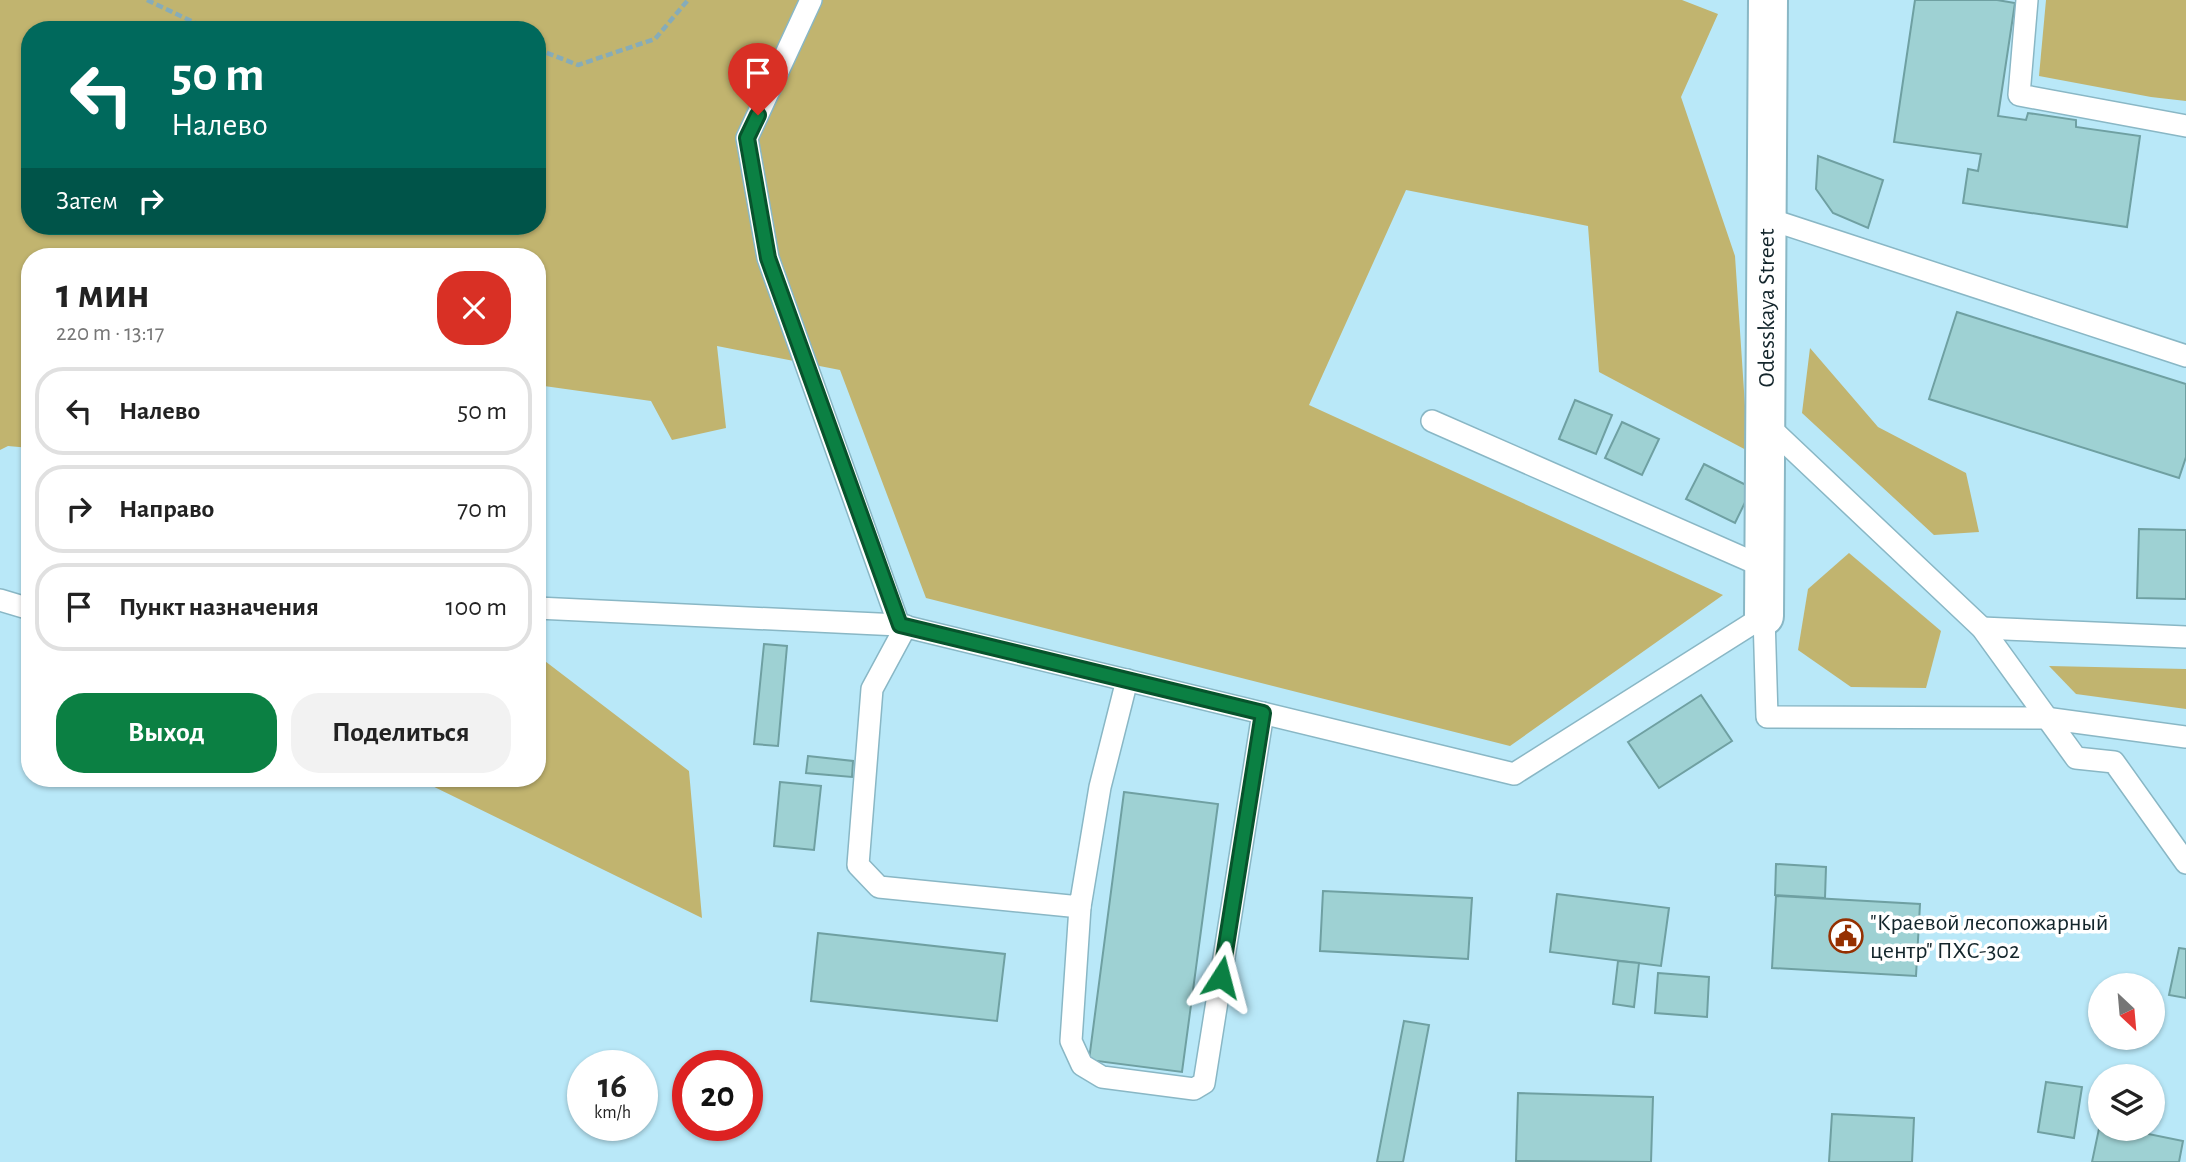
<!DOCTYPE html>
<html lang="ru">
<head>
<meta charset="utf-8">
<style>
	:root { --surface:#fff; --page:#f2f2f2; --text:#222; --muted:#767676; --line:#e0e0e0; --accent:#0b8043 }
	body { margin:0; font-family:"Alegreya Sans",sans-serif; background:var(--page); color:var(--text); height:100vh; display:flex; flex-direction:column; font-size:26px; white-space:nowrap }
	* { box-sizing:border-box; margin:0 }
	p { font-size:23px; color:var(--muted) }
	.icon { flex:none; width:38px; height:38px; fill:none; stroke:currentColor; stroke-width:2; stroke-linecap:round; stroke-linejoin:round }
	.map { position:relative; flex:1; overflow:hidden }
	.side { position:absolute; left:21px; top:248px; width:525px; height:539px; display:flex; flex-direction:column; background:var(--surface); border-radius:28px; box-shadow:0 2px 5px #0004 }
	.side>* { flex:none }
	.guide { position:absolute; left:21px; top:21px; width:525px; height:214px; border-radius:28px; box-shadow:0 2px 5px #0004; background:#00695c; color:#fff; overflow:hidden }
	.needle { width:46px; rotate:154deg }
	.fabs { position:absolute; left:2088px; top:973px; display:grid; gap:14px }
	.fabs a { display:grid; place-items:center; width:77px; height:77px; border-radius:50%; background:var(--surface); box-shadow:0 2px 5px #0004; font-size:35px }
	.speed { position:absolute; left:567px; top:1050px; display:flex; gap:14px; font-size:35px; font-weight:700; text-align:center }
	.speed>* { display:grid; place-content:center; width:91px; height:91px; border-radius:50%; background:var(--surface); box-shadow:0 2px 5px #0004; line-height:1 }
	.speed small { font-size:18px; font-weight:400 }
	.speed .limit { border:10px solid #d22; background:#fff; color:#111 }
	.pin { position:absolute; display:grid; place-items:center; width:60px; height:60px; color:#fff; margin:-72px -30px; border-radius:50% 50% 50% 0; rotate:-45deg; box-shadow:0 0 7px #0007 }
	.pin .icon { rotate:45deg }
	.me { position:absolute; width:77px; margin:-38px; rotate:9deg; stroke-linejoin:round; filter:drop-shadow(0 0 5px #0008) }
	.turn { display:flex; align-items:center; gap:24px; height:147px; padding:0 35px; font-size:32px }
	.turn .icon { width:91px; height:91px; stroke-width:2.5 }
	.turn b { display:block; font-size:49px; line-height:60px }
	.then { display:flex; align-items:center; height:66px; padding:0 35px; background:#0003; gap:14px; font-size:26px }
	.round { display:grid; place-items:center; flex:none; width:74px; height:74px; border-radius:28px; background:var(--page) }
	.head { display:flex; align-items:center; justify-content:space-between; height:119px; padding:0 35px }
	h1 { font-size:42px; font-weight:600; line-height:52px }
	.primary-button { display:flex; gap:14px; margin-top:auto; padding:14px 35px }
	.primary-button a { flex:1; height:80px; border-radius:28px; background:var(--accent); color:#fff; font-size:28px; font-weight:600; line-height:80px; text-align:center }
	.primary-button a+a { background:var(--page); color:var(--text) }
	ul { padding:0; list-style:none }
	li { display:flex; align-items:center; gap:21px; height:88px; margin:0 14px 10px; padding:0 21px; border:4px solid var(--line); border-radius:28px }
	li div { flex:1 }
	li b { display:block; font-size:26px }
	li em { font-style:normal }
	.map>svg:first-child { display:block }
	.green { fill:#c1b46f; fill-rule:evenodd }
	.building { fill:#9ed1d3; stroke:#6fa0a2; stroke-width:2 }
	.lines { fill:none; stroke-linecap:round; stroke-linejoin:round }
	.lane-casing { stroke:#89b7c5; stroke-width:24 }
	.street-casing { stroke:#89b7c5; stroke-width:42 }
	.path { stroke:#86acb9; stroke-width:4.5; stroke-dasharray:7 3.5; stroke-linecap:butt }
	.lane { stroke:#fff; stroke-width:21 }
	.street { stroke:#fff; stroke-width:38 }
	.route-casing { stroke:#07532c; stroke-width:18 }
	.route { stroke:#0b8043; stroke-width:12 }
	.labels { text-anchor:middle; stroke-width:7; stroke-linejoin:round; paint-order:stroke }
	.street-label { font-size:24px; fill:#13252b; stroke:#fff }
	.poi-label { font-size:24px; fill:#13252b; stroke:#fff; text-anchor:start }
</style>
</head>
<body>
<div class="map">
<svg width="2186" height="1162" viewBox="0 0 2186 1162">
	<rect width="100%" height="100%" fill="#b9e8f8"/>
	<!-- green -->
	<g class="green">
		<path d="M 0,0 L 1682,0 L 1718,14 L 1681,97 L 1735,256 L 1748,451 L 1599,372 L 1588,226 L 1406,190 L 1309,405 L 1723,595 L 1510,746 L 926,598 L 840,370 L 717,346 L 726,428 L 672,440 L 651,401 L 537,385 L 537,257 L 30,257 L 30,448 L 8,446 L 0,450 ZM 30,30 L 537,30 L 537,226 L 30,226 Z"/>
		<polygon points="2046,0 2186,0 2186,101 2151,97 2039,76"/>
		<polygon points="1810,348 1878,427 1966,473 1979,532 1934,535 1802,413"/>
		<polygon points="1849,553 1941,631 1926,688 1851,687 1798,650 1808,589"/>
		<polygon points="537,655 689,771 702,918 418,779 537,779"/>
		<polygon points="2049,666 2186,669 2186,709 2076,694"/>
	</g>
	<!-- building -->
	<g class="building">
		<polygon points="1915,0 1997,0 2015,3 1998,116 2026,120 2028,113 2076,120 2076,127 2140,136 2127,227 1963,203 1968,169 1978,171 1981,154 1894,142"/>
		<polygon points="1818,156 1883,180 1868,228 1833,213 1816,189"/>
		<polygon points="1957,312 2186,384 2186,457 2179,478 1929,399"/>
		<polygon points="1575,400 1612,415 1596,454 1559,439"/>
		<polygon points="1622,422 1659,439 1642,475 1605,458"/>
		<polygon points="1704,464 1752,488 1735,523 1686,499"/>
		<polygon points="2139,529 2186,530 2186,599 2137,598"/>
		<polygon points="764,644 787,646 778,746 754,744"/>
		<polygon points="1701,695 1732,741 1659,788 1628,742"/>
		<polygon points="808,756 853,761 852,777 806,773"/>
		<polygon points="780,782 821,786 814,850 774,846"/>
		<polygon points="1124,792 1218,804 1182,1072 1089,1060"/>
		<polygon points="1776,864 1826,867 1825,898 1775,895"/>
		<polygon points="1323,891 1472,898 1468,959 1320,951"/>
		<polygon points="1557,894 1669,908 1661,966 1550,952"/>
		<polygon points="1776,896 1920,904 1916,976 1772,968"/>
		<polygon points="818,933 1005,954 997,1021 811,1001"/>
		<polygon points="2179,948 2186,949 2186,998 2169,995"/>
		<polygon points="1618,961 1639,963 1634,1007 1613,1004"/>
		<polygon points="1658,973 1709,977 1707,1017 1655,1013"/>
		<polygon points="1404,1021 1429,1025 1403,1162 1377,1162"/>
		<polygon points="2046,1082 2082,1087 2074,1138 2038,1132"/>
		<polygon points="1518,1093 1653,1097 1651,1162 1516,1161"/>
		<polygon points="1832,1114 1914,1118 1912,1162 1829,1162"/>
		<polygon points="2100,1124 2100,1129 2124,1129 2183,1141 2179,1162 2092,1162"/>
	</g>
	<g class="lines">
		<defs>
			<g id="lane">
				<polyline points="811,0 747,138 768,258 899,625"/>
				<polyline points="2027,0 2019,95 2186,126"/>
				<polyline points="1766,218 2186,356"/>
				<polyline points="1432,421 1764,567"/>
				<polyline points="1765,423 1982,628 2076,758 2114,762 2186,863"/>
				<polyline points="0,600 30,609"/>
				<polyline points="537,608 899,625 1514,774 1764,616"/>
				<polyline points="1764,616 1767,717 2045,718 2186,737"/>
				<polyline points="906,626 872,689 858,865 879,887 1080,907 1100,787 1127,680"/>
				<polyline points="1982,628 2186,637"/>
				<polyline points="1080,907 1071,1041 1082,1065 1102,1077 1194,1089 1204,1083 1263,713"/>
			</g>
			<polyline id="street" points="1764,616 1768,0"/>
		</defs>
		<!-- lane casing -->
		<use href="#lane" class="lane-casing"/>
		<!-- street casing -->
		<use href="#street" class="street-casing"/>
		<!-- path -->
		<g class="path">
			<polyline points="147,0 210,30"/>
			<polyline points="478,30 487,30"/>
			<polyline points="537,49 578,65 655,39 688,0"/>
		</g>
		<!-- lane -->
		<use href="#lane" class="lane"/>
		<!-- street -->
		<use href="#street" class="street"/>
	</g>
	<g class="lines">
		<defs>
			<polyline id="route" points="758,115 747,138 768,258 900,625 1263,713 1221,977"/>
		</defs>
		<!-- route casing -->
		<use href="#route" class="route-casing"/>
		<!-- route -->
		<use href="#route" class="route"/>
	</g>
	<!-- icons -->
	<defs>
		<symbol id="civic-ring" viewBox="-11 -11 22 22"><circle r="9.5" fill="#fff" stroke="#953001" stroke-width="1.5"/><path d="M-.6-6.5H3V-4.5H.6V-3L4-1V1h2V6H-6V1h2V-1L-.6-3ZM-1.2 2.5V6h2.4V2.5Z" fill="#953001"/></symbol>
	</defs>
	<g fill-rule="evenodd">
		<use href="#civic-ring" x="1827" y="917" width="38" height="38"/>
	</g>
	<g class="labels">
		<!-- street labels -->
		<g class="street-label">
			<text transform="translate(1766 308) rotate(-90)" y="8">Odesskaya Street</text>
		</g>
		<!-- poi labels -->
		<g class="poi-label">
			<text x="1870" y="930">"Краевой лесопожарный<tspan x="1870" dy="28">центр" ПХС-302</tspan></text>
		</g>
	</g>
</svg>
<div class="fabs">
<a><svg class="needle" viewBox="-14 -14 28 28"><path d="M0-13l5 13h-10z" fill="#e53935"/><path d="M0 13l5-13h-10z" fill="#767676"/></svg></a>
<a><svg class="icon" aria-label="layers" viewBox="0 0 24 24"><path d="M12 4l9 5-9 5-9-5zM3 14l9 5 9-5"/></svg></a>
</div>
<div class="speed"><div>16<small>km/h</small></div><div class="limit">20</div></div>
<div class="pin" style="left:758px;top:115px;background:#d93025"><svg class="icon" aria-label="arrive" viewBox="0 0 24 24"><path d="M6 21V4h12l-3 4 3 4H6"/></svg></div>
<svg class="me" style="left:1221px;top:977px" viewBox="-20 -20 40 40"><path d="M0-17L14 15 0 8-14 15z" fill="#0b8043" stroke="#fff" stroke-width="4"/></svg>
<div class="guide">
<div class="turn"><svg class="icon" aria-label="left" viewBox="0 0 24 24"><path d="M17 20v-9H6M10 6l-5 5 5 5"/></svg><div><b>50 m</b>Налево</div></div>
<div class="then">Затем<svg class="icon" aria-label="right" viewBox="0 0 24 24"><path d="M7 20v-9h11M14 6l5 5-5 5"/></svg></div>
</div>
<section class="side">
<div class="head"><div><h1>1 мин</h1><p>220 m · 13:17</p></div><a class="round" style="background:#d93025;color:#fff"><svg class="icon" aria-label="close" viewBox="0 0 24 24"><path d="M6 6l12 12M18 6L6 18"/></svg></a></div>
<ul>
<li><svg class="icon" aria-label="left" viewBox="0 0 24 24"><path d="M17 20v-9H6M10 6l-5 5 5 5"/></svg><div><b>Налево</b></div><em>50 m</em></li>
<li><svg class="icon" aria-label="right" viewBox="0 0 24 24"><path d="M7 20v-9h11M14 6l5 5-5 5"/></svg><div><b>Направо</b></div><em>70 m</em></li>
<li><svg class="icon" aria-label="arrive" viewBox="0 0 24 24"><path d="M6 21V4h12l-3 4 3 4H6"/></svg><div><b>Пункт назначения</b></div><em>100 m</em></li>
</ul>
<div class="primary-button"><a>Выход</a><a>Поделиться</a></div>
</section>
</div>
</body>
</html>
